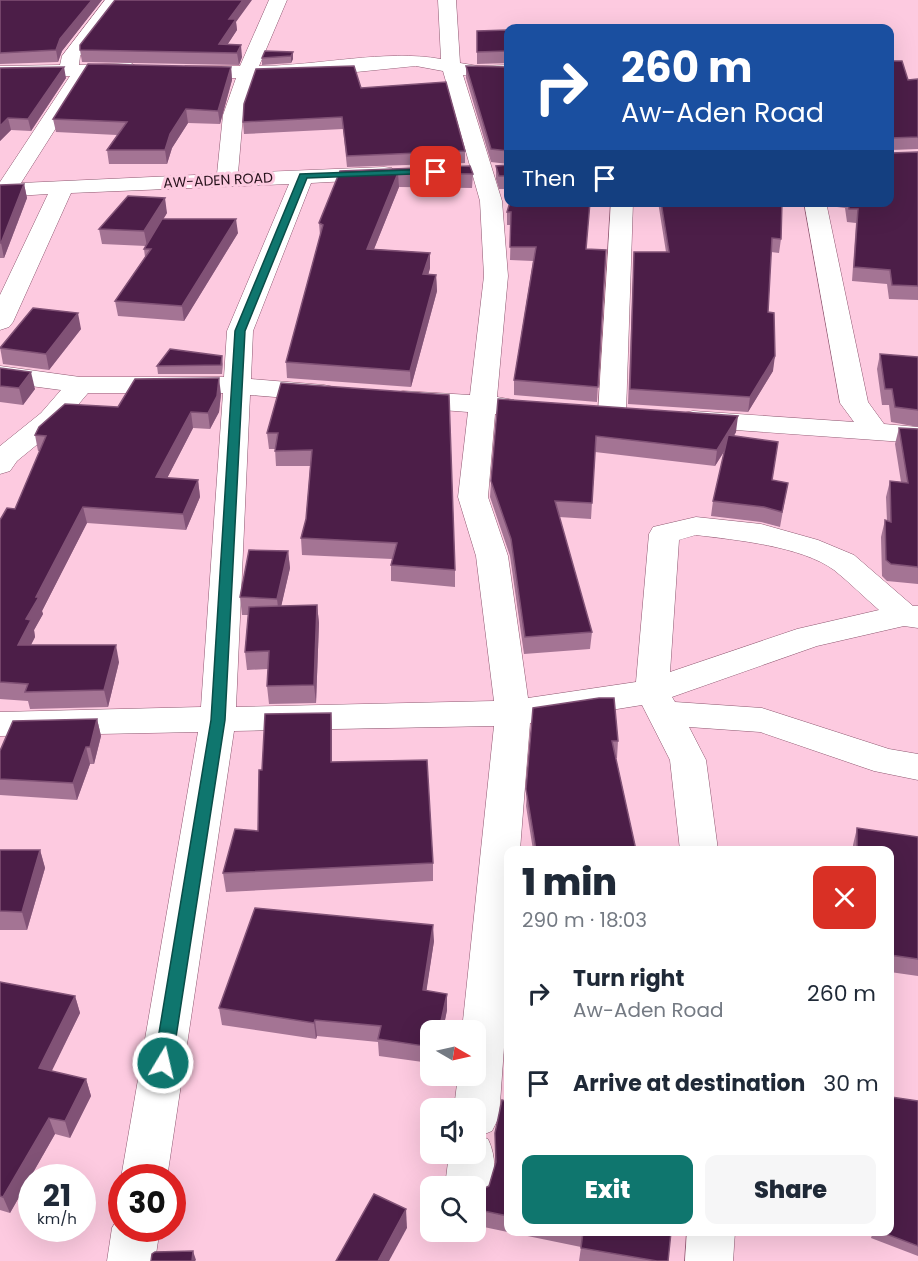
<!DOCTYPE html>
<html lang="en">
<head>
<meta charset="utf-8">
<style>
	:root { --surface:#fff; --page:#f6f6f7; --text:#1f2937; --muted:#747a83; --accent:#0f766e }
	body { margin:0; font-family:Poppins,sans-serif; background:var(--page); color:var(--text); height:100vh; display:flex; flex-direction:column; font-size:22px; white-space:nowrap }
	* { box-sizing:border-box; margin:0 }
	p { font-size:20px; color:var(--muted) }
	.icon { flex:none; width:33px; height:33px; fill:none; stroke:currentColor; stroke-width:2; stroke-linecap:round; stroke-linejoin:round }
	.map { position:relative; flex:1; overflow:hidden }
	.side { position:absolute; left:504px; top:846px; width:390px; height:390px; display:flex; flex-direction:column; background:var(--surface); border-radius:12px; box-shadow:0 6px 24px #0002 }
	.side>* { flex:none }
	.guide { position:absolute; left:504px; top:24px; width:390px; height:183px; border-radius:12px; box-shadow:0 6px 24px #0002; background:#1a4fa0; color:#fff; overflow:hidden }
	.needle { width:39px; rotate:99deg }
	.controls { position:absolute; left:420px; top:1020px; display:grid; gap:12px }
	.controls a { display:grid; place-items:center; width:66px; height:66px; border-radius:12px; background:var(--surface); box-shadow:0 6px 24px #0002; font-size:30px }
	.speed { position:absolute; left:18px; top:1164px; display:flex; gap:12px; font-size:30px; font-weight:700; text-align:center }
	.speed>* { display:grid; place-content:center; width:78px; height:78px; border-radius:50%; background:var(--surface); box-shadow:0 6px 24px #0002; line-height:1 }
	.speed small { font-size:15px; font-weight:400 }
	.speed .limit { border:9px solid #d22; background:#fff; color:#111 }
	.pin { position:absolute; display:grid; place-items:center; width:51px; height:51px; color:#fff; margin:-26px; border-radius:12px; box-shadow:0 3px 9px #0006 }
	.me { position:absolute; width:66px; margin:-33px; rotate:9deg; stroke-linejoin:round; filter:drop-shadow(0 0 4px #0008) }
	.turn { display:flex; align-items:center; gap:21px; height:126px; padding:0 18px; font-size:27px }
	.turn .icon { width:78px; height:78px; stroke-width:2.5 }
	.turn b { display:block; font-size:42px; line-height:51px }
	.then { display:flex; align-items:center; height:57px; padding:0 18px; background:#0003; gap:12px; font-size:22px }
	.round { display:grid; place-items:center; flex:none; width:63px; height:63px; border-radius:12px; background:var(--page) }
	.overview { display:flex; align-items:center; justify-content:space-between; height:102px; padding:0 18px }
	h1 { font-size:36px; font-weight:800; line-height:45px }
	.cta { display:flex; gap:12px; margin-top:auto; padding:12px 18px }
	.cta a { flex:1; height:69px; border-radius:12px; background:var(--accent); color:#fff; font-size:24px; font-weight:800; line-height:69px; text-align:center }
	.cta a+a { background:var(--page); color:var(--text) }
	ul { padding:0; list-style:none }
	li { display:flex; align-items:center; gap:18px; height:90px; padding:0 18px }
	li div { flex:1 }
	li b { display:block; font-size:22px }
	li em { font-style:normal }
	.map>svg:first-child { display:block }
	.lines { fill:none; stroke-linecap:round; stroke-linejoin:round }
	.street-casing { stroke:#8e5770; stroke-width:1 }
	.street { fill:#fff; fill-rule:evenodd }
	.wall { fill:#a47494 }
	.shaded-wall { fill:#815276 }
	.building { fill:#4c1e48; stroke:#815276; stroke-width:1.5 }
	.route { fill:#0f766e; stroke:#0a4d48; stroke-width:1.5 }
	.labels { text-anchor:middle; stroke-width:6; stroke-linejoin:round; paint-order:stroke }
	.far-street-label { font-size:14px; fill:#26111b; stroke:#fdcae0 }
</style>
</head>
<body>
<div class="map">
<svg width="918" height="1261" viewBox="0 0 918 1261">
	<rect width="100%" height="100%" fill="#fdcae0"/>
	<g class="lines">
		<defs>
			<g id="street">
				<path d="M 105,0 L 123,0 L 80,56 L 79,65 L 131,63 L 140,69 L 131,75 L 89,76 L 21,183 L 217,174 L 223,115 L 236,78 L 185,78 L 176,72 L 185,66 L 240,66 L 269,0 L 287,0 L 259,66 C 317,66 386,49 441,59 L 438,0 L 456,0 L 460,63 L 478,66 L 508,65 L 508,77 L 478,78 L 463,75 L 502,201 L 508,276 L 497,397 L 514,400 L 518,406 L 514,412 L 495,414 L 488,497 L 508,556 L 528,698 L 636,682 L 649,534 L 653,527 L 696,517 L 761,524 L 818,540 L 854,555 L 913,606 L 918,606 L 918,628 L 904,626 L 817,646 L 672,697 L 675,702 L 762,708 L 889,749 L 918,754 L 918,780 L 874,771 L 760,732 L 689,727 L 706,760 L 718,850 L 680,850 L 670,760 L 642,705 L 530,723 L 520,850 L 508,850 L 508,992 L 499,1117 L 492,1131 L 480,1136 L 488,1139 C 498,1160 495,1181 486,1202 L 476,1205 L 476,1186 L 445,1186 L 449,1154 L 476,1154 L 476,1108 L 454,1108 L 458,1076 L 476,1076 L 476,1030 L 462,1030 L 494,726 L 234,731 L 167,1178 L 121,1178 L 198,732 L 0,736 L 0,712 L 201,707 L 223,393 L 88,393 L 61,425 L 17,461 L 10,471 L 0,474 L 0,446 L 41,413 L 61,390 L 0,382 L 0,366 L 80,377 L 224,377 L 227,331 L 289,184 L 71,193 L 13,322 L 9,327 L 0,330 L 0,295 L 48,194 L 0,197 L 0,182 L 70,76 L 0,78 L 0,66 L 60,65 L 62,56 ZM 416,66 L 443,71 L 480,201 L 484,276 L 470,395 L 403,391 L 393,393 L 389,399 L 393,405 L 403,407 L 468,412 L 458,497 L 476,556 L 494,701 L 236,707 L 250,395 L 324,401 L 334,399 L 338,393 L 334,387 L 324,385 L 251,379 L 253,331 L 311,183 L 384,179 L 392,178 L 395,173 L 392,168 L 384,167 L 238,173 L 243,115 L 255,78 L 297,78 ZM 696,535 C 736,540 801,546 834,570 C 849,582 864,597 879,610 L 797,629 L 670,672 L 679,540 Z"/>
				<polygon points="611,202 633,202 626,413 622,419 612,421 602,419 598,413"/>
				<polygon points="804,202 826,202 868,402 884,424 918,427 918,443 693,427 683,425 679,419 683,413 693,411 854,422 840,403"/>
				<polygon points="122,1211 122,1228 160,1228 155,1261 107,1261 112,1228"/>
				<polygon points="687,1232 735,1232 733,1261 685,1261"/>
			</g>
		</defs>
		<!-- street casing -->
		<use href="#street" class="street-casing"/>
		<!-- street -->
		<use href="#street" class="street"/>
	</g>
	<!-- wall -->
	<g class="wall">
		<polygon points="0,0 102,0 62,51 58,62 0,64"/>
		<polygon points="236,22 237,30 227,45 242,57 239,65 82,62 80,50"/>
		<polygon points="508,30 508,63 477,64 477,31"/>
		<polygon points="293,52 293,59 291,63 262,65 262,58"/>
		<polygon points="890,61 908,80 918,79 918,149 891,150 891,153 918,152 918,300 889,299 887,284 852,281 856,223 847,222 845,208 829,206 827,202 890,202"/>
		<polygon points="466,66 508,67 508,66 508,164 491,162 466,78"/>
		<polygon points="231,67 232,80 220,124 188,123 172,148 167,164 109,164 107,150 117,135 56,132 53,119"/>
		<polygon points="0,68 66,78 31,131 11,130 0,141"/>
		<polygon points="361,88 465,151 465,163 347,167 343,129 244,134 243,122"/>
		<polygon points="508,165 508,189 499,189 496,179 496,166"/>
		<polygon points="340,171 473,174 472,188 399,187 374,249 430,253 430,268 428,275 436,275 437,291 411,387 287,378 286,362 320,236 319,223"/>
		<polygon points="24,184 27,198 4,258 0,258 0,185"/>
		<polygon points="510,202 586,249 606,250 597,402 514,395 514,380 533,261 510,260 511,225 507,225 507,212"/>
		<polygon points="658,202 782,202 781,239 779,253 771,252 768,312 773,371 748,412 628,404 634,252 666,252"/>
		<polygon points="783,202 803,202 802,204"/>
		<polygon points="167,213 163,219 238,233 184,321 118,316 115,301 145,257 144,249 146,246 102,244 99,229"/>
		<polygon points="81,329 49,370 3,364 0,347"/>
		<polygon points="880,354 918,357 918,427 891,422 889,405 882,405 877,369"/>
		<polygon points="222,356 223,364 222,374 158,374 157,366"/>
		<polygon points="0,368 35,389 23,405 0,402"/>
		<polygon points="281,383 455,570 455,587 391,581 391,565 392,559 302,555 301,538 306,519 310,466 276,466 275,449 269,449 267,433"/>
		<polygon points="221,394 219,412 210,429 193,428 167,478 198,480 200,497 186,530 87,523 42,611 43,614 34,630 35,637 31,645 119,662 108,707 30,709 28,701 0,699 0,520 15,509 40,451 38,451 35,435 118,407"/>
		<polygon points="498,399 736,432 734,436 772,480 788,483 780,527 761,522 711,516 713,501 725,450 715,466 595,452 591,519 559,517 592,632 590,649 524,654 510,556 490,497 491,481"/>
		<polygon points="899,428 918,429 918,584 887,581 882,576 881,537 885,520 887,521 886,497 890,481 901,482 895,444"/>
		<polygon points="288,551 290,568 281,606 317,605 319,623 316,703 269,704 267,686 268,669 247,670 245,652 248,615 242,615 240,597"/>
		<polygon points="533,708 618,741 617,758 616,758 636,850 533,850 526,806"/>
		<polygon points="331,713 332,731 332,762 433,863 433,881 226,892 223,873 258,831 262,770"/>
		<polygon points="97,719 101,736 94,764 90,764 77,800 0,795 0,751"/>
		<polygon points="857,828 918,837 918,976 890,972 890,850 853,850 853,845"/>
		<polygon points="0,850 40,850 45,868 27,930 0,930"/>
		<polygon points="434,941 426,991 447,994 447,1010 443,1030 430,1030 430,1063 379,1056 378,1042 317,1036 316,1039 222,1025 219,1008"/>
		<polygon points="0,982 75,996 80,1013 51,1071 86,1079 91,1096 70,1138 55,1134 10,1213 0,1210"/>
		<polygon points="508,1051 508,1072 505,1071 505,1062"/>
		<polygon points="891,1097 918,1101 918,1256 871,1238 873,1232 890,1232 890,1103"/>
		<polygon points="508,1102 508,1232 671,1232 668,1261 579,1261 581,1247 479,1226 479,1210 489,1186 495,1165 495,1133"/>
	</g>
	<!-- shaded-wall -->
	<g class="shaded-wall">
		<polygon points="92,0 102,0 62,51 58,62 56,50 60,39"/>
		<polygon points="243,0 252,0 236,22 237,30 222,53 219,44 229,19"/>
		<polygon points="241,45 242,57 239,65 237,53"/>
		<polygon points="293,52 293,59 291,63 291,56"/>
		<polygon points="64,67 66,78 31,131 28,119"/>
		<polygon points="231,67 232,80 220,124 218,111"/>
		<polygon points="186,109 188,123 172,148 167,164 165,150 170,134"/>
		<polygon points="8,118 11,130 0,141 0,126"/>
		<polygon points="398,173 399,187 368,264 367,249"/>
		<polygon points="24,184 27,198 4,258 1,243"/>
		<polygon points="165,198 167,213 147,246 144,231"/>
		<polygon points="236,219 238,233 184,321 182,306"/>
		<polygon points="430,253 430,268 424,290 423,274"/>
		<polygon points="436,275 437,291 411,387 410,371"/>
		<polygon points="78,313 81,329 49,370 46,354"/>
		<polygon points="775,356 773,371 748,412 750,397"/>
		<polygon points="31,372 35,389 23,405 19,388"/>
		<polygon points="219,378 221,394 219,412 210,429 208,413"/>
		<polygon points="191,412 193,428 159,494 156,477"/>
		<polygon points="738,416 736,432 715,466 717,450"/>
		<polygon points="198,480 200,497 186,530 183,514"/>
		<polygon points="83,507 87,523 42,611 43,614 34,630 35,637 22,662 18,645 26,619 36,597"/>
		<polygon points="288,551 290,568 279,616 277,599"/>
		<polygon points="317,605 319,623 316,703 314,685"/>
		<polygon points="116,645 119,662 108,707 104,690"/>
		<polygon points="331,713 332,731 332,780 331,762"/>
		<polygon points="97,719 101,736 94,764 90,747"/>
		<polygon points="86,747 90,764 77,800 73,783"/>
		<polygon points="40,850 45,868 27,930 22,912"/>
		<polygon points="433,925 434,941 424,1007 423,990"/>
		<polygon points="447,994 447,1010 443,1030 439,1030"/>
		<polygon points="75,996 80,1013 45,1085 39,1068"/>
		<polygon points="315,1020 317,1036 316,1039 314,1023"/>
		<polygon points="86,1079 91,1096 70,1138 65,1121"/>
		<polygon points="49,1118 55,1134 10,1213 3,1197"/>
		<polygon points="406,1209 407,1228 389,1261 378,1261"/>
		<polygon points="193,1251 196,1260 195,1261 192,1261"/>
	</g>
	<!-- building -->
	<g class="building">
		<polygon points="0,0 92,0 60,39 56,50 0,53"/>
		<polygon points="115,0 243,0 229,19 236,19 219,44 241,45 237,53 80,50 80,45"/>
		<polygon points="508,30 508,51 477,52 477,31"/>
		<polygon points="265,51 293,52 291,56 262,58"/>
		<polygon points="890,61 902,61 908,80 918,79 918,137 891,138 891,153 918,152 918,286 892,285 890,270 854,267 858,209 849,209 848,202 890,202"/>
		<polygon points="88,64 231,67 218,111 186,109 170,134 165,150 107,150 127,122 53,119"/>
		<polygon points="354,66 361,88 446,82 465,151 347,156 342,117 243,122 244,104 256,69"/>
		<polygon points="466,66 508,67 508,66 508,151 491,149"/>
		<polygon points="64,67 28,119 8,118 0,126 0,68"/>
		<polygon points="508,165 508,176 499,176 496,166"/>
		<polygon points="470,166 473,174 398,173 367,249 430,253 423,274 436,275 410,371 286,362 323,225 319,223 340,171"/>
		<polygon points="24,184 1,243 0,243 0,185"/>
		<polygon points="128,196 165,198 144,231 99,229"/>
		<polygon points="510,202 590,202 586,249 606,250 598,387 514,380 536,247 510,247 511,212 507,212"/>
		<polygon points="661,202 782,202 781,239 772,238 768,312 774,313 775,356 750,397 630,389 634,252 669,252"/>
		<polygon points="162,219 236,219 182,306 115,301 151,249 144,249"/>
		<polygon points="33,308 78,313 46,354 0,348"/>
		<polygon points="170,349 222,356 221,365 157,366"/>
		<polygon points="880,354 918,357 918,410 895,407 892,389 885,389"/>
		<polygon points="0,368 31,372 19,388 0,386"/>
		<polygon points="219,378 217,396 208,413 191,412 156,477 198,480 183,514 83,507 36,597 39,597 26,619 31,620 18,645 116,645 104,690 25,692 28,684 0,682 0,520 7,508 15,509 46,436 35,435 39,427 65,404 118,407 135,379"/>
		<polygon points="281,383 449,395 455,570 391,565 397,543 301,538 306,519 312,450 275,451 278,433 267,433"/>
		<polygon points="498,399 738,416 717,450 596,436 592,503 555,501 592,632 525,637 511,539 491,481"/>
		<polygon points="899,428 918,429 918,567 891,564 886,560 885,520 891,522 890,481 908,483"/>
		<polygon points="728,435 778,442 772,480 788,483 782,512 764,507 713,501"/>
		<polygon points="249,550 288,551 277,599 240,597"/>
		<polygon points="317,605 314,685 267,686 269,651 245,652 249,607"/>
		<polygon points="599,698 614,698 618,741 612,741 636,850 536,850 526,789 533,708"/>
		<polygon points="331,713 331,762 427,760 433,863 223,873 235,829 258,831 259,770 262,770 265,714"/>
		<polygon points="97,719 90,747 86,747 73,783 0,779 0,751 13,721"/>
		<polygon points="857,828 918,837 918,959 890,955 890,850 857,850"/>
		<polygon points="0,850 40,850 22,912 0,911"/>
		<polygon points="255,908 433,925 423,990 447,994 439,1030 430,1030 430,1047 378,1039 381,1026 315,1020 314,1023 219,1008"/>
		<polygon points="0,982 75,996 39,1068 86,1079 65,1121 49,1118 3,1197 0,1196"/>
		<polygon points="508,1051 508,1063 505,1062"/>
		<polygon points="891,1097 918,1101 918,1246 881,1232 890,1232 890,1167 893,1154"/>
		<polygon points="502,1100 508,1102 508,1216 479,1210 483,1189 489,1186 496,1162 495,1133"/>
		<polygon points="374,1194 406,1209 378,1261 336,1261"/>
		<polygon points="583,1232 671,1232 668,1261 657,1261 581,1248"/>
		<polygon points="193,1251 192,1261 151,1261 152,1254 155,1252"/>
	</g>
	<!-- route -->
	<polygon class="route" points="436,169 440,172 439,173 307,178 245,331 225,720 172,1063 169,1069 163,1071 156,1069 154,1063 211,720 235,331 300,174"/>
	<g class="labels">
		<!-- far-street labels -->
		<g class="far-street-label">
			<text transform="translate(218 180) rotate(-3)" y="5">AW-ADEN ROAD</text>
		</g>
	</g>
</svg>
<div class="controls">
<a><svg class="needle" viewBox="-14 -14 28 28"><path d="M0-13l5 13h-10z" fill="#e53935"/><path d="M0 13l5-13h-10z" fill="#747a83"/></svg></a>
<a><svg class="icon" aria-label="sound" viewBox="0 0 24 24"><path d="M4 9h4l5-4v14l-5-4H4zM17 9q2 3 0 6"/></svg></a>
<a><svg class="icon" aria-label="search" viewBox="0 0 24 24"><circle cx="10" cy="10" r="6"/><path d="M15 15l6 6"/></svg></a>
</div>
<div class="speed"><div>21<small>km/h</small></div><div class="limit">30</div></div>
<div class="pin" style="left:436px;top:172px;background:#d93025"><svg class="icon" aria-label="arrive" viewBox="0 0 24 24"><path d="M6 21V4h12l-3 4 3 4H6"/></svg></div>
<svg class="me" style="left:163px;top:1063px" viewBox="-20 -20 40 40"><circle r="17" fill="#0f766e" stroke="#fff" stroke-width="3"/><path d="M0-11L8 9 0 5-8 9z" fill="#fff"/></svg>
<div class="guide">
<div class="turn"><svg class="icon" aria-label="right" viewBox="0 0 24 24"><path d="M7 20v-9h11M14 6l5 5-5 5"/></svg><div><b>260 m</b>Aw-Aden Road</div></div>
<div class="then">Then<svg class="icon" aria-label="arrive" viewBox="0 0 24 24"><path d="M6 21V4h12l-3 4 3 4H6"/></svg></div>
</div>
<section class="side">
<div class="overview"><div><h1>1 min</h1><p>290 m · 18:03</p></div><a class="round" style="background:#d93025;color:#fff"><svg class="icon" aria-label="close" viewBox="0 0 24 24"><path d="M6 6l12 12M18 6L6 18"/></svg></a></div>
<ul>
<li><svg class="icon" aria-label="right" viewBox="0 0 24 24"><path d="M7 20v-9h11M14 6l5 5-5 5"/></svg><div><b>Turn right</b><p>Aw-Aden Road</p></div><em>260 m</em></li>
<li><svg class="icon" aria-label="arrive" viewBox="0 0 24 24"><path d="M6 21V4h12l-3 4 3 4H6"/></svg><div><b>Arrive at destination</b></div><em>30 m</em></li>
</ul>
<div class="cta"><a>Exit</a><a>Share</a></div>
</section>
</div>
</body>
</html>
